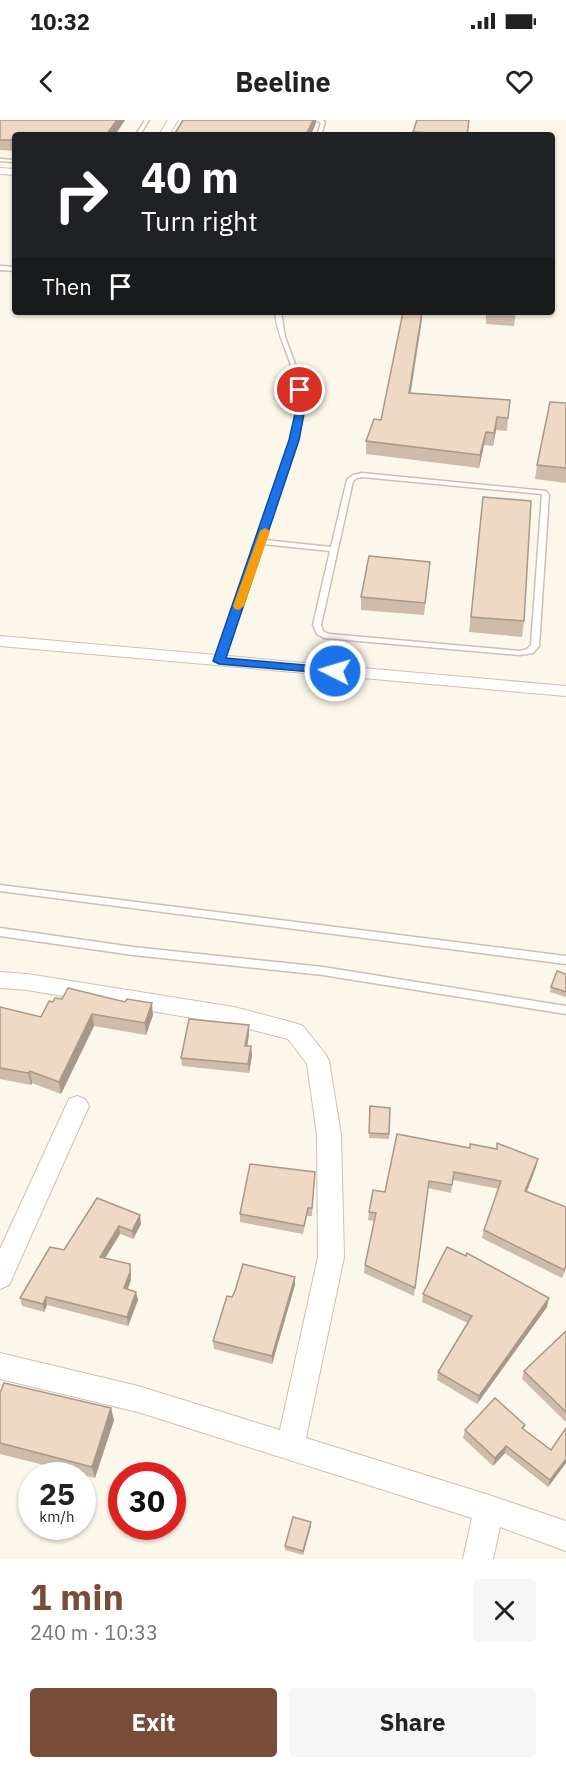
<!DOCTYPE html>
<html lang="en">
<head>
<meta charset="utf-8">
<style>
	:root { --surface:#fff; --page:#f6f6f6; --text:#222; --muted:#767676; --accent:#774d3a }
	body { margin:0; font-family:"IBM Plex Sans",sans-serif; background:var(--page); color:var(--text); height:100vh; display:flex; flex-direction:column; font-size:22px; white-space:nowrap }
	* { box-sizing:border-box; margin:0 }
	p { font-size:20px; color:var(--muted) }
	.icon { flex:none; width:33px; height:33px; fill:none; stroke:currentColor; stroke-width:2; stroke-linecap:round; stroke-linejoin:round }
	.map { position:relative; height:1439px; overflow:hidden }
	.panel { display:flex; flex-direction:column; background:var(--surface); flex:1 }
	.panel>* { flex:none }
	.guide { position:absolute; left:12px; top:12px; width:543px; height:183px; border-radius:6px; box-shadow:0 2px 4px #0004; background:#202124; color:#fff; overflow:hidden }
	.speed { position:absolute; left:18px; top:1342px; display:flex; gap:12px; font-size:30px; font-weight:700; text-align:center }
	.speed>* { display:grid; place-content:center; width:78px; height:78px; border-radius:50%; background:var(--surface); box-shadow:0 2px 4px #0004; line-height:1 }
	.speed small { font-size:15px; font-weight:400 }
	.speed .limit { border:9px solid #d22; background:#fff; color:#111 }
	.pin { position:absolute; display:grid; place-items:center; width:51px; height:51px; color:#fff; margin:-26px; border:3px solid #fff; border-radius:50%; box-shadow:0 2px 6px #0007 }
	.me { position:absolute; width:66px; margin:-33px; rotate:275deg; stroke-linejoin:round; filter:drop-shadow(0 0 4px #0008) }
	.turn { display:flex; align-items:center; gap:21px; height:126px; padding:0 30px; font-size:27px }
	.turn .icon { width:78px; height:78px; stroke-width:2.5 }
	.turn b { display:block; font-size:42px; line-height:51px }
	.then { display:flex; align-items:center; height:57px; padding:0 30px; background:#0003; gap:12px; font-size:22px }
	.round { display:grid; place-items:center; flex:none; width:63px; height:63px; border-radius:6px; background:var(--page) }
	.summary { display:flex; align-items:center; justify-content:space-between; height:102px; padding:0 30px }
	h1 { font-size:36px; font-weight:700; line-height:45px; color:var(--accent) }
	.primary-button { display:flex; gap:12px; margin-top:auto; padding:12px 30px }
	.primary-button a { flex:1; height:69px; border-radius:6px; background:var(--accent); color:#fff; font-size:24px; font-weight:700; line-height:69px; text-align:center }
	.primary-button a+a { background:var(--page); color:var(--text) }
	.status { display:flex; justify-content:space-between; align-items:center; height:42px; padding:0 30px; background:var(--surface); direction:ltr }
	.status svg { height:16px; fill:currentColor }
	header { display:flex; justify-content:space-between; align-items:center; height:78px; padding:0 30px; background:var(--surface); font-size:27px; font-weight:700 }
	.map>svg:first-child { display:block }
	.lines { fill:none; stroke-linecap:round; stroke-linejoin:round }
	.lane-casing { stroke:#cec0b1; stroke-width:3 }
	.street-casing { stroke:#cec0b1; stroke-width:2 }
	.lane { fill:#fff; fill-rule:evenodd }
	.street { fill:#fff; fill-rule:evenodd }
	.wall { fill:#cebba9 }
	.shaded-wall { fill:#a89889 }
	.building { fill:#f0d9c4; stroke:#a89889; stroke-width:1.5 }
	.route { fill:#1a73e8; stroke:#114b97; stroke-width:1.5 }
	.slow { fill:#f59e0b }
</style>
</head>
<body>
<div class="status"><b>10:32</b><svg viewBox="0 0 49 12"><path d="M0 12V9h3v3zM5 12V6h3v6zM10 12V3h3v9zM15 12V0h3v12zM26 1h20v11H26zM47 4h2v5h-2z"/></svg></div>
<header><svg class="icon" aria-label="back" viewBox="0 0 24 24"><path d="M15 5l-7 7 7 7"/></svg>Beeline<svg class="icon" aria-label="heart" viewBox="0 0 24 24"><path d="M12 20l-8-8c-3-5 5-10 8-4 3-6 11-1 8 4z"/></svg></header>
<div class="map">
<svg width="566" height="1439" viewBox="0 0 566 1439">
	<rect width="100%" height="100%" fill="#fcf7eb"/>
	<g class="lines">
		<defs>
			<g id="lane">
				<polygon points="145,0 149,0 140,15 136,15"/>
				<polygon points="316,0 322,0 325,2 321,15 317,15 321,3"/>
				<polygon points="0,39 15,40 15,42 0,41"/>
				<polygon points="0,146 15,147 15,151 0,150"/>
				<path d="M 275,192 L 281,192 L 285,217 L 302,263 L 303,288 L 297,320 L 264,420 L 331,427 L 347,360 L 353,355 L 362,353 L 546,371 L 549,375 L 539,526 L 533,533 L 520,535 L 324,518 L 317,514 L 313,505 L 330,431 L 263,424 L 224,541 L 223,543 L 217,543 L 216,541 L 291,320 C 295,302 299,283 296,264 C 292,239 277,218 275,192 ZM 362,357 L 542,374 L 531,525 L 527,529 L 520,531 L 329,514 L 323,511 L 321,505 L 353,361 L 357,358 Z"/>
				<polygon points="0,765 566,836 566,844 0,771"/>
				<polygon points="0,808 133,827 323,847 566,886 566,894 323,855 133,835 0,816"/>
			</g>
			<g id="street">
				<polygon points="168,0 178,0 169,15 159,15"/>
				<polygon points="0,48 15,49 15,55 0,54"/>
				<polygon points="0,516 566,566 566,576 0,526"/>
				<polygon points="0,852 27,854 234,887 295,903 303,906 326,935 329,941 341,1015 344,1137 306,1318 489,1375 566,1401 566,1431 500,1407 493,1439 463,1439 472,1398 138,1292 0,1259 0,1233 138,1266 280,1310 318,1137 317,1015 307,944 288,919 234,905 27,870 0,868"/>
				<polygon points="77,976 85,979 89,986 9,1165 0,1169 0,1129 69,979"/>
			</g>
		</defs>
		<!-- lane casing -->
		<use href="#lane" class="lane-casing"/>
		<!-- street casing -->
		<use href="#street" class="street-casing"/>
		<!-- lane -->
		<use href="#lane" class="lane"/>
		<!-- street -->
		<use href="#street" class="street"/>
	</g>
	<!-- wall -->
	<g class="wall">
		<polygon points="0,0 125,0 115,15 15,15 15,31 0,30"/>
		<polygon points="413,12 467,15 413,15"/>
		<polygon points="486,192 516,192 514,206 486,204"/>
		<polygon points="422,199 411,273 508,298 507,311 496,310 493,326 484,325 479,348 366,334 366,321 381,300"/>
		<polygon points="566,283 566,363 535,359 537,345"/>
		<polygon points="483,377 524,501 522,517 469,512"/>
		<polygon points="429,454 424,495 361,490 361,477"/>
		<polygon points="566,854 566,877 550,872 551,867"/>
		<polygon points="49,881 153,895 146,915 94,906 61,974 32,963 31,965 0,959 0,887 41,897"/>
		<polygon points="249,914 247,926 252,935 249,953 182,946 181,938"/>
		<polygon points="370,986 390,988 389,1019 369,1018"/>
		<polygon points="397,1014 536,1047 527,1071 566,1149 562,1158 482,1118 484,1110 499,1069 453,1060 451,1073 428,1068 414,1176 364,1153 365,1145 374,1101 368,1100 369,1092 385,1072"/>
		<polygon points="315,1052 312,1096 307,1096 303,1114 240,1102 240,1094"/>
		<polygon points="140,1095 141,1104 133,1119 120,1114 105,1138 131,1153 131,1160 128,1169 136,1172 138,1180 128,1206 47,1185 44,1192 22,1186 20,1178 64,1130"/>
		<polygon points="295,1157 295,1165 272,1244 214,1229 213,1221 232,1177"/>
		<polygon points="423,1174 547,1187 477,1284 437,1260 438,1252 468,1203 422,1182"/>
		<polygon points="566,1211 566,1302 522,1259 524,1251"/>
		<polygon points="0,1273 114,1300 95,1358 0,1334"/>
		<polygon points="525,1305 524,1309 566,1343 548,1367 505,1333 493,1346 463,1318 465,1310"/>
		<polygon points="311,1402 303,1435 285,1430 285,1426"/>
	</g>
	<!-- shaded-wall -->
	<g class="shaded-wall">
		<polygon points="117,0 125,0 115,15 106,15"/>
		<polygon points="313,0 316,0 316,3 311,15 306,15"/>
		<polygon points="422,192 422,199 408,286 409,273"/>
		<polygon points="497,297 496,310 493,326 494,313"/>
		<polygon points="486,312 484,325 479,348 480,335"/>
		<polygon points="152,883 153,895 146,915 145,903"/>
		<polygon points="92,894 94,906 61,974 59,962"/>
		<polygon points="249,905 249,914 246,935 245,926"/>
		<polygon points="251,926 252,935 249,953 248,944"/>
		<polygon points="30,951 32,963 31,965 28,953"/>
		<polygon points="538,1039 536,1047 524,1079 525,1071"/>
		<polygon points="140,1095 141,1104 133,1119 132,1111"/>
		<polygon points="119,1106 120,1114 101,1145 100,1137"/>
		<polygon points="130,1144 131,1160 125,1176 124,1168"/>
		<polygon points="295,1157 295,1165 272,1244 272,1236"/>
		<polygon points="136,1172 138,1180 128,1206 127,1197"/>
		<polygon points="46,1177 47,1185 44,1192 43,1184"/>
		<polygon points="549,1178 547,1187 477,1284 479,1276"/>
		<polygon points="111,1288 114,1300 95,1358 92,1347"/>
		<polygon points="506,1326 505,1333 493,1346 495,1338"/>
		<polygon points="566,1339 566,1343 548,1367 550,1360"/>
		<polygon points="311,1402 311,1406 303,1435 303,1431"/>
	</g>
	<!-- building -->
	<g class="building">
		<polygon points="0,0 117,0 106,15 15,15 15,20 0,20"/>
		<polygon points="183,0 313,0 306,15 174,15"/>
		<polygon points="417,0 469,0 467,15 413,12"/>
		<polygon points="403,192 422,192 409,273 510,280 508,298 497,297 494,313 486,312 480,335 366,321 374,299 381,300"/>
		<polygon points="490,192 516,192 516,193"/>
		<polygon points="550,282 566,283 566,348 537,345"/>
		<polygon points="483,377 531,381 524,501 471,497"/>
		<polygon points="369,436 430,442 425,483 361,477"/>
		<polygon points="557,851 566,854 566,872 551,867"/>
		<polygon points="68,868 125,882 127,879 152,883 145,903 92,894 59,962 30,951 28,953 0,948 0,887 41,897 49,881 53,882 55,878 62,879"/>
		<polygon points="189,899 249,905 245,926 251,926 248,944 181,938"/>
		<polygon points="370,986 390,988 389,1014 369,1013"/>
		<polygon points="397,1014 470,1028 470,1024 497,1029 497,1023 538,1039 525,1071 566,1087 566,1146 564,1150 484,1110 501,1061 454,1052 452,1065 429,1061 415,1168 365,1145 376,1093 369,1092 373,1070 385,1072"/>
		<polygon points="250,1044 315,1052 312,1088 308,1088 304,1106 240,1094"/>
		<polygon points="97,1078 140,1095 132,1111 119,1106 100,1137 130,1144 130,1152 124,1168 136,1172 127,1197 46,1177 43,1184 20,1178 50,1127 64,1130"/>
		<polygon points="447,1127 466,1136 467,1133 549,1178 479,1276 438,1252 472,1196 423,1174"/>
		<polygon points="243,1144 295,1157 272,1236 213,1221 227,1176 232,1177 235,1171"/>
		<polygon points="566,1211 566,1292 524,1251"/>
		<polygon points="4,1263 111,1288 92,1347 0,1323 0,1273"/>
		<polygon points="495,1278 525,1305 522,1308 551,1330 566,1308 566,1339 550,1360 506,1326 495,1338 465,1310"/>
		<polygon points="293,1397 311,1402 303,1431 285,1426"/>
	</g>
	<!-- route -->
	<polygon class="route" points="296,268 304,270 304,294 299,320 226,538 339,548 339,553 335,554 219,544 213,541 289,320 295,294"/>
	<!-- slow -->
	<polygon class="slow" points="265,408 270,411 244,486 239,490 235,489 233,486 260,411"/>
</svg>
<div class="speed"><div>25<small>km/h</small></div><div class="limit">30</div></div>
<div class="pin" style="left:300px;top:270px;background:#d93025"><svg class="icon" aria-label="arrive" viewBox="0 0 24 24"><path d="M6 21V4h12l-3 4 3 4H6"/></svg></div>
<svg class="me" style="left:335px;top:551px" viewBox="-20 -20 40 40"><circle r="17" fill="#1a73e8" stroke="#fff" stroke-width="3"/><path d="M0-11L8 9 0 5-8 9z" fill="#fff"/></svg>
<div class="guide">
<div class="turn"><svg class="icon" aria-label="right" viewBox="0 0 24 24"><path d="M7 20v-9h11M14 6l5 5-5 5"/></svg><div><b>40 m</b>Turn right</div></div>
<div class="then">Then<svg class="icon" aria-label="arrive" viewBox="0 0 24 24"><path d="M6 21V4h12l-3 4 3 4H6"/></svg></div>
</div>
</div>
<section class="panel">
<div class="summary"><div><h1>1 min</h1><p>240 m · 10:33</p></div><a class="round"><svg class="icon" aria-label="close" viewBox="0 0 24 24"><path d="M6 6l12 12M18 6L6 18"/></svg></a></div>
<div class="primary-button"><a>Exit</a><a>Share</a></div>
</section>
</body>
</html>
